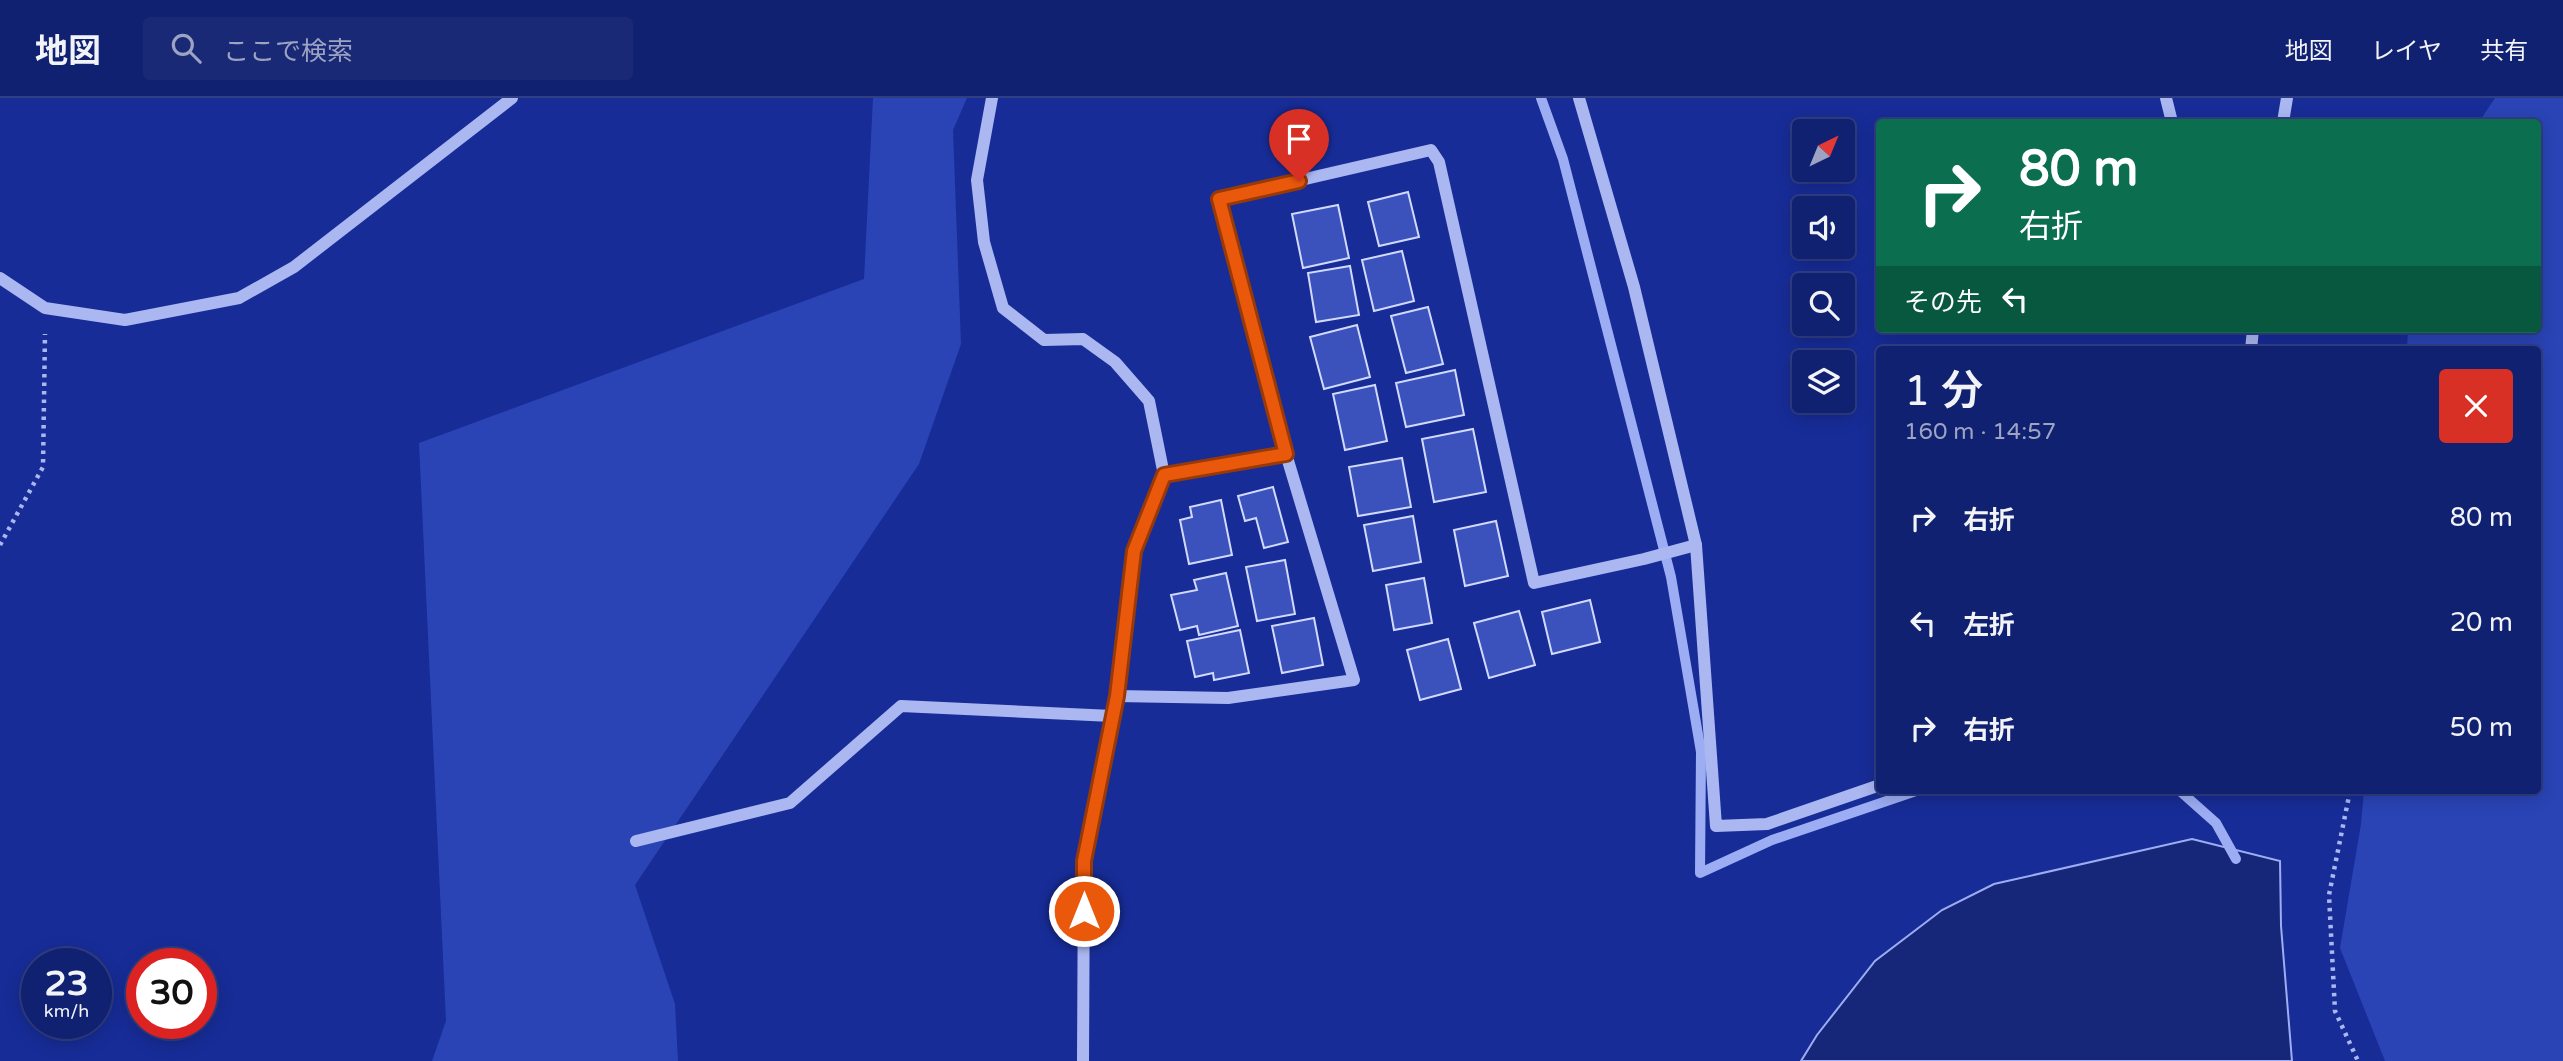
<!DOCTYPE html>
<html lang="ja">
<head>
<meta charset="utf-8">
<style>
	:root { --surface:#112171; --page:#1a2976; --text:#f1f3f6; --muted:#9ca3c3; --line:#303e84 }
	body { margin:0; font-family:"Varela Round","Noto Sans JP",sans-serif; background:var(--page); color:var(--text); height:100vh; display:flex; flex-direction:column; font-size:26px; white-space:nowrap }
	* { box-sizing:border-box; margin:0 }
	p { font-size:23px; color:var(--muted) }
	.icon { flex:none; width:38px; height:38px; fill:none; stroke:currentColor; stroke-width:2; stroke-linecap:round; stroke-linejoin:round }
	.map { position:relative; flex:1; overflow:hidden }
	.details { position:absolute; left:1876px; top:248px; width:665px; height:448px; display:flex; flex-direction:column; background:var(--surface); border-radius:7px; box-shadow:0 4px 18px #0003,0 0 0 2px var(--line) }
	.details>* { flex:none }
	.guide { position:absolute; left:1876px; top:21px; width:665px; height:214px; border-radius:7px; box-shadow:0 4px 18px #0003,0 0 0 2px var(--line); background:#0b6e4f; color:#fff; overflow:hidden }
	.needle { width:46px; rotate:43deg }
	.controls { position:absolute; left:1792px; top:21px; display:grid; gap:14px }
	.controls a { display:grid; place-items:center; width:63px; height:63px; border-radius:7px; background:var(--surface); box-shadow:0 4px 18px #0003,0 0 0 2px var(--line); font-size:35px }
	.speed { position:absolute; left:21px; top:850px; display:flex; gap:14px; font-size:35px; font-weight:700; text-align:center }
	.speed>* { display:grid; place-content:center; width:91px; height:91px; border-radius:50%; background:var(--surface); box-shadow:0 4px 18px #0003,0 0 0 2px var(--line); line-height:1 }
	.speed small { font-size:18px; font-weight:400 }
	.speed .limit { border:10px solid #d22; background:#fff; color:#111 }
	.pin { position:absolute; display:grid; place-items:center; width:60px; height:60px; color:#fff; margin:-72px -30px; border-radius:50% 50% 50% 0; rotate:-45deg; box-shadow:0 0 7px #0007 }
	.pin .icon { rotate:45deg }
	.me { position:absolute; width:77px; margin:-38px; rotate:0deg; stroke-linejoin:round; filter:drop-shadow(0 0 5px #0008) }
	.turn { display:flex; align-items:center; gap:24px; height:147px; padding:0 28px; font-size:32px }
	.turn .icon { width:91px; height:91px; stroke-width:2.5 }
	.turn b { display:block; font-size:49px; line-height:60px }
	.then { display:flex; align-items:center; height:66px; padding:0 28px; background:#0003; gap:14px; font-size:26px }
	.round { display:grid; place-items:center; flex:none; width:74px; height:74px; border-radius:7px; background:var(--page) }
	.summary { display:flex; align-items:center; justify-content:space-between; height:119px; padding:0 28px }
	h1 { font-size:42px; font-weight:600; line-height:52px }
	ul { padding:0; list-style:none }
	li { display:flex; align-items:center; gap:21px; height:105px; padding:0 28px }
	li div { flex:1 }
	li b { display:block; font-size:26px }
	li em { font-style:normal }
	header { display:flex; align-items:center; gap:42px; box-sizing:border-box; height:98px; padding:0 35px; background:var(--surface); border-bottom:2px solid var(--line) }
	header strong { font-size:33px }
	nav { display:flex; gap:38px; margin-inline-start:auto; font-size:24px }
	.search { width:490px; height:63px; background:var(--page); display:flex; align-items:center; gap:18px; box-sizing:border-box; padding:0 24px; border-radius:7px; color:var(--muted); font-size:26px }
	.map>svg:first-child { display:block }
	.green { fill:#2a44b6 }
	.water { fill:#162679; stroke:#9cadf4; stroke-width:2 }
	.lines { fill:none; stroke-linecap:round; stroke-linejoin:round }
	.stream { stroke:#9cadf4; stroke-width:10 }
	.building { fill:#3b52bd; stroke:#d1d9fc; stroke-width:2 }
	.path { stroke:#aab7f1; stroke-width:4.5; stroke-dasharray:3.5 5; stroke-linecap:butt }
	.minor { stroke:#aab7f1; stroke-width:12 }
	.route-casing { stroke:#983908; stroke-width:18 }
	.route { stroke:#ea580c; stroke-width:12 }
</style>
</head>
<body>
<header>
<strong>地図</strong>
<div class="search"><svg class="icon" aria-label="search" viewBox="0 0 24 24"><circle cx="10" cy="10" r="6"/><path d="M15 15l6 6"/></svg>ここで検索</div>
<nav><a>地図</a><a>レイヤ</a><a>共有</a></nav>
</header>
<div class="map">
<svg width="2563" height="963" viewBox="0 0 2563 963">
	<rect width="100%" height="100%" fill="#172c97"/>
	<!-- green -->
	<g class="green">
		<polygon points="873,0 967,0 953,32 961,246 919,366 635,787 675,906 678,963 432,963 446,923 419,345 864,181"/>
		<polygon points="2495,0 2563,0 2563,963 2385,963 2340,850 2361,726 2364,693 2538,693 2538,252 2407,252 2408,231 2538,231 2538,24 2479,24"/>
	</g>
	<!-- water -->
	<polygon class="water" points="2192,741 2280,763 2281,828 2292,963 1801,963 1817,937 1875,863 1942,812 1994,786"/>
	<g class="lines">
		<!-- stream -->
		<g class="stream">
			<polyline points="1541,0 1563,61 1671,479 1701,654 1700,775 1772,742 1916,693"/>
			<polyline points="2180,693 2216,725 2236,761"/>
		</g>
	</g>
	<!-- building -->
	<g class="building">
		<polygon points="1408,94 1419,139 1379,148 1368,104"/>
		<polygon points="1338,107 1349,160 1303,170 1292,116"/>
		<polygon points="1402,153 1414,203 1374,213 1362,162"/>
		<polygon points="1350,168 1359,217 1316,224 1308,175"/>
		<polygon points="1428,209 1443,266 1406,275 1391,218"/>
		<polygon points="1357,227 1370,279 1324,291 1310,239"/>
		<polygon points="1455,272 1464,317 1406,329 1396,285"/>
		<polygon points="1375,287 1387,343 1345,352 1333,296"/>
		<polygon points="1473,331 1486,394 1434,404 1422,341"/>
		<polygon points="1402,360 1411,409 1358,418 1349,369"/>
		<polygon points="1273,389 1288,444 1264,450 1256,420 1245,423 1238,398"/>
		<polygon points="1221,402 1232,457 1189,466 1180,422 1192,419 1190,409"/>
		<polygon points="1413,418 1421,464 1373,473 1364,427"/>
		<polygon points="1496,423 1508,478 1465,488 1454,432"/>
		<polygon points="1285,462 1295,516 1257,523 1246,469"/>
		<polygon points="1226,475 1238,528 1199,537 1197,528 1180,532 1171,497 1197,492 1194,482"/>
		<polygon points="1424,480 1432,525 1394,532 1386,487"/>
		<polygon points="1590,502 1600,544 1552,556 1542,514"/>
		<polygon points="1519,513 1535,567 1489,580 1474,525"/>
		<polygon points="1314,520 1323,567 1282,575 1272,528"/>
		<polygon points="1240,532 1249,575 1214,582 1213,575 1195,579 1187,543"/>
		<polygon points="1448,541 1461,591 1420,602 1407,552"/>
	</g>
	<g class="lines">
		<!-- path -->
		<g class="path">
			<polyline points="0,447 43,369 45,236"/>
			<polyline points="2350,693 2329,797 2335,913 2358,963"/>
		</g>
		<!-- minor -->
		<g class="minor">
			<polyline points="992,0 977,82 984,144 1003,210 1044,242 1083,241 1115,264 1149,303 1164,377 1134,453 1117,598 1084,763 1083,963"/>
			<polyline points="1579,0 1634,189 1696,447 1716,728 1767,726 1880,687"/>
			<polyline points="2166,0 2172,24"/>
			<polyline points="2283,24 2287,0"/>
			<polyline points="0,180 45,210 125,222 239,200 294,169 512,0"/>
			<polyline points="2251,252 2253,231"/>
			<polyline points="1164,377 1286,356 1219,101 1431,52 1439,64 1534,485 1644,461 1696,447"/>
			<polyline points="1117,598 1228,600 1354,582 1286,356"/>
			<polyline points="636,743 790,705 901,608 1112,618"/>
		</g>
	</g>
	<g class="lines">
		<defs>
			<polyline id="route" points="1084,813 1084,763 1117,598 1134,453 1164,377 1286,356 1219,101 1299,83"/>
		</defs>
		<!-- route casing -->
		<use href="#route" class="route-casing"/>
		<!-- route -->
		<use href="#route" class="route"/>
	</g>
</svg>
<div class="controls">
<a><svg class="needle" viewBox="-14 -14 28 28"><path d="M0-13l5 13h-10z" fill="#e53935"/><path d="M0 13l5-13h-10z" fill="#9ca3c3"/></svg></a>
<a><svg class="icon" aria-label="sound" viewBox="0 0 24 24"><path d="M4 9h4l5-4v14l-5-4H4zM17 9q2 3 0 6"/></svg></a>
<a><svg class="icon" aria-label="search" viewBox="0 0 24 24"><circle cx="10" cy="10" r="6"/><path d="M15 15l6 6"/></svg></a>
<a><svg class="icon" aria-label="layers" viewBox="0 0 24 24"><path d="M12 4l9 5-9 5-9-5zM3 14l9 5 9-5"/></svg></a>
</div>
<div class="speed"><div>23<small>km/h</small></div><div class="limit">30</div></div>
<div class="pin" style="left:1299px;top:83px;background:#d93025"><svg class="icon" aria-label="arrive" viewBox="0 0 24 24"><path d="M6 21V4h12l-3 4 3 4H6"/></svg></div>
<svg class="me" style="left:1084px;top:813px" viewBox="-20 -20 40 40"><circle r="17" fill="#ea580c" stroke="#fff" stroke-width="3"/><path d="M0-11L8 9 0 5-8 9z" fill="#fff"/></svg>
<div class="guide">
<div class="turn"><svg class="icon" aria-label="right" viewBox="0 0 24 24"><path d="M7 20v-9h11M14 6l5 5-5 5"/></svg><div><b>80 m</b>右折</div></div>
<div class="then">その先<svg class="icon" aria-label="left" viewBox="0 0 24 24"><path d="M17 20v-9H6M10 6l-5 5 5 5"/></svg></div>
</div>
<section class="details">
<div class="summary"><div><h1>1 分</h1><p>160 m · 14:57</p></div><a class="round" style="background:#d93025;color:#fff"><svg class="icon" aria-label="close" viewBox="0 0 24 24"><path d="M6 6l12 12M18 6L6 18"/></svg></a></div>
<ul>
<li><svg class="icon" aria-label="right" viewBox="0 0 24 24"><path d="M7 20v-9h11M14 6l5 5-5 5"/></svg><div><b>右折</b></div><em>80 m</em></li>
<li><svg class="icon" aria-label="left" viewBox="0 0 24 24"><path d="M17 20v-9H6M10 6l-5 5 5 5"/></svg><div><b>左折</b></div><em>20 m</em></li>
<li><svg class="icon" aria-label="right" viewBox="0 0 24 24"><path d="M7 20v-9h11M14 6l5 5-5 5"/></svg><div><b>右折</b></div><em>50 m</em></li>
</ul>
</section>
</div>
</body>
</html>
